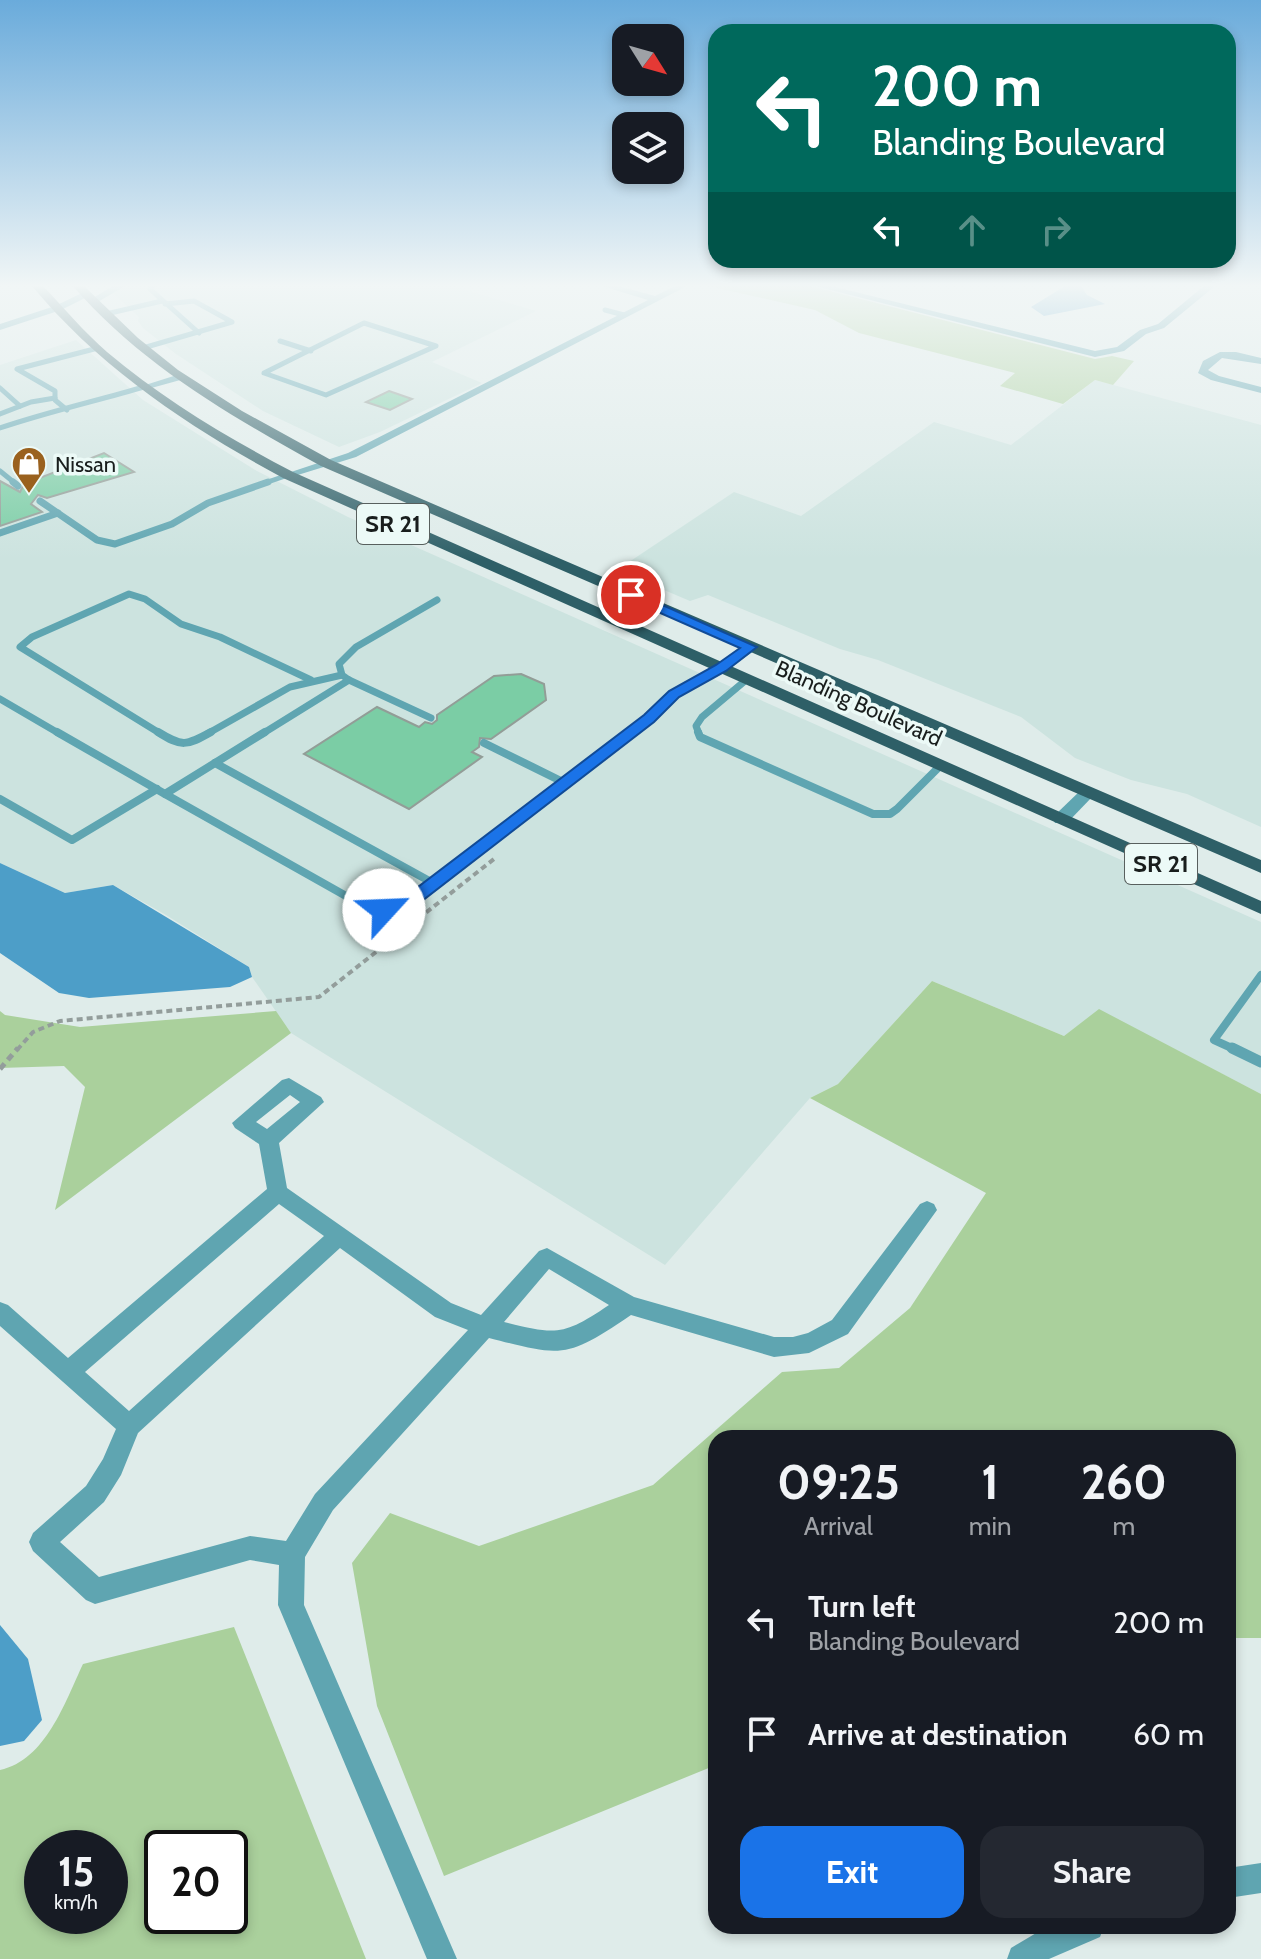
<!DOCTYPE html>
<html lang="en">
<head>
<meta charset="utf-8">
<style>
	:root { --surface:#171b24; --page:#242831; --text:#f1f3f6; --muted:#9ea1a6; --accent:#1a73e8 }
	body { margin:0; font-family:Cabin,sans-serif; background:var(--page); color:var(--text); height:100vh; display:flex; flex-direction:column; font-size:30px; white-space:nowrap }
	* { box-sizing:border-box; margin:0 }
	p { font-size:26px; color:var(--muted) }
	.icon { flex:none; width:44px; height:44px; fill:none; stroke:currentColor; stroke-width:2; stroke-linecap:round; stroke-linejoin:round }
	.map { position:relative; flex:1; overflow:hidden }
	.sheet { position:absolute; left:708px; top:1430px; width:528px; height:504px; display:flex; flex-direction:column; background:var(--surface); border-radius:24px; box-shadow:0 4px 12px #0003 }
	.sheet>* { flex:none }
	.hud { position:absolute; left:708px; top:24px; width:528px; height:244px; border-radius:24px; box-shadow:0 4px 12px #0003; background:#00695c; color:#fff; overflow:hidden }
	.needle { width:52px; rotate:127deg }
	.fabs { position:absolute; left:612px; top:24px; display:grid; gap:16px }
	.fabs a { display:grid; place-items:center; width:72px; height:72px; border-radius:16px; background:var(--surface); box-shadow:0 4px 12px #0003; font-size:40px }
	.speed { position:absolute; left:24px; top:1830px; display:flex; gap:16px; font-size:40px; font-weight:700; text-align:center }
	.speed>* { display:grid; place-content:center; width:104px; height:104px; border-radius:50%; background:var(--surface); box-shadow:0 4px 12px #0003; line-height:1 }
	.speed small { font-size:20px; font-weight:400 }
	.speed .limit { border:4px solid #111; border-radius:12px; background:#fff; color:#111 }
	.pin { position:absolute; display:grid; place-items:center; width:68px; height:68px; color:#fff; margin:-34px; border:4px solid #fff; border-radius:50%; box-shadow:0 2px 8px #0007 }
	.me { position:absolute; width:88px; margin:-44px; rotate:65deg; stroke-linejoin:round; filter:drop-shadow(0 0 6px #0008) }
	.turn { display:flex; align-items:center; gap:28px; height:168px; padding:0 32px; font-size:36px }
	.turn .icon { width:104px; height:104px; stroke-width:2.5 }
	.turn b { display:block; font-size:56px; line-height:68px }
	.lanes { display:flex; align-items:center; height:76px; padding:0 32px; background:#0003; justify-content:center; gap:40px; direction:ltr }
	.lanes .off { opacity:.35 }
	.eta { display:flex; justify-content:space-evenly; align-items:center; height:136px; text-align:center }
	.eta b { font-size:48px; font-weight:700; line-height:56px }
	.primary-button { display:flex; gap:16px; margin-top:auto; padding:16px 32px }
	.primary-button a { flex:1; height:92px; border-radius:24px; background:var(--accent); color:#fff; font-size:32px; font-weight:700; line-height:92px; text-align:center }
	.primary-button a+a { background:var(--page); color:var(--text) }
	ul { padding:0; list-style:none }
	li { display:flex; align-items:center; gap:24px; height:112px; padding:0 32px }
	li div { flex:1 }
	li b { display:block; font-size:30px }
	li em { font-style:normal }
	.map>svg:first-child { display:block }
	.built { fill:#cce3df }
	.green { fill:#aad09c; fill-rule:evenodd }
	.water { fill:#4d9ec8 }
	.building { fill:#7bcda5; stroke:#929d97; stroke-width:2 }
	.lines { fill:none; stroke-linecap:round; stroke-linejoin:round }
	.path-far1 { stroke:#939d9b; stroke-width:4; stroke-dasharray:6 4; stroke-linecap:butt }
	.path { stroke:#939d9b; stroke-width:5; stroke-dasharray:7 5; stroke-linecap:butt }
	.service-far3 { stroke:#5fa5b1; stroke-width:5 }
	.service-far2 { stroke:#5fa5b1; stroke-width:7 }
	.service-far1 { stroke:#5fa5b1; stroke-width:8 }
	.service { stroke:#5fa5b1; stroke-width:11 }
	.minor { fill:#5fa5b1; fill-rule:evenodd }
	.primary { fill:#2e5f67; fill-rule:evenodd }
	.route { fill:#1a73e8; stroke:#114b97; stroke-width:2 }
	.labels { text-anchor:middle; stroke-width:7; stroke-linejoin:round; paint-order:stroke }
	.far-poi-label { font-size:22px; fill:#191e1d; stroke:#ecfaf7; text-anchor:start }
	.far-street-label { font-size:22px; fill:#191e1d; stroke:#ecfaf7 }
	.shield { fill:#ecfaf7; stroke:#58605e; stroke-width:2 }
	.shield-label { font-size:24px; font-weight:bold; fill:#191e1d }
</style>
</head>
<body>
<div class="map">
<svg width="1261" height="1959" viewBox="0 0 1261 1959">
	<rect width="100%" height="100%" fill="#dfecea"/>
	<!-- built -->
	<g class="built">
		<polygon points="126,286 452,286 536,311 432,362 482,383 380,432 339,447 263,411 176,354 143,328 138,321 139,317 113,293"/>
		<polygon points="76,340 143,400 257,471 348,517 1261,922 1261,1094 1099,1010 1064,1036 932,981 838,1084 810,1098 665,1265 291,1033 252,977 249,967 166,915 113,885 65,893 0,863 0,365"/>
		<polygon points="1095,380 1261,425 1261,827 1187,794 1131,780 1075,758 1021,717 878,660 840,649 708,595 690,601 617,570 734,492 801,516 934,422 1011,445"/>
	</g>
	<!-- green -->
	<g class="green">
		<polygon points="708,286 810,286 1095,359 1112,356 1134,361 1113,385 1095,380 1063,404 1000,386 1015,373 859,333 815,310"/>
		<polygon points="932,981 1064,1036 1099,1009 1261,1094 1261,1638 1228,1638 1228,1438 716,1438 716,1765 444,1876 377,1706 352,1563 390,1513 479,1546 653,1485 782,1372 839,1368 910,1308 986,1193 810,1098 838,1084"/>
		<polygon points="0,1011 5,1015 80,1027 276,1011 291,1033 55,1210 85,1087 64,1066 0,1068"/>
		<path d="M 234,1627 L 366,1959 L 0,1959 L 0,1770 C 46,1760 65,1702 83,1664 ZM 110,1848 L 110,1916 L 42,1916 L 42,1848 ZM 230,1848 L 230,1916 L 162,1916 L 162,1848 Z"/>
	</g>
	<!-- water -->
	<g class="water">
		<polygon points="1065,286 1081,286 1087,295 1105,304 1044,316 1031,307"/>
		<polygon points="0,863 65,893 113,885 249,967 252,977 230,987 89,998 59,993 0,953"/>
		<polygon points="0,1625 28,1659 42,1720 24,1741 0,1746"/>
	</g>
	<!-- building -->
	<g class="building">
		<polygon points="389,391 412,399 390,410 366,402"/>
		<polygon points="104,453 134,472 47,498 38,495 31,504 42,512 0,526 0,481 20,492 24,484"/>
		<polygon points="521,674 544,684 546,700 491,739 480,738 479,747 472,752 482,757 409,809 304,754 377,707 419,727 425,722 432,724 437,720 437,715 494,676"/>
	</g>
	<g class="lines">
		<!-- path-far1 -->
		<polyline class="path-far1" points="17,1050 33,1032 60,1021 319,997 494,859"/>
		<!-- path -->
		<polyline class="path" points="0,1069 18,1048"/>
		<!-- service-far3 -->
		<g class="service-far3">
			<polyline points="153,286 150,289 199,333"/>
			<polyline points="605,310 624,315"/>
			<polyline points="106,314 162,301"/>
			<polygon points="364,323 436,346 326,395 264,373"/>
			<polyline points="280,341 311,351"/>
			<polyline points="143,348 232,322 194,301 165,304"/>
			<polyline points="0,388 20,406"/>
			<polyline points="67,410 55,400 55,391 17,369 98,348"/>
			<polyline points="0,414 31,402 55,398"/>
			<path d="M 0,428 C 47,412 96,401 144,387"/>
			<polyline points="0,471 16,484"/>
			<polyline points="262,484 288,475"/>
		</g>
		<!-- service-far2 -->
		<g class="service-far2">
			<polyline points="13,482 18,486"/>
			<polyline points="40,501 97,540 115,544 172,524 208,503 268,482"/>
			<polyline points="0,533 58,513"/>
			<polyline points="0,699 60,734"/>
			<polyline points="431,718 349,680 342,675 339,664 356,647 437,600"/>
			<polyline points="161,734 20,647 32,637 129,594 145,599 181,624 220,637 311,680"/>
			<polyline points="207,734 290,687 342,675"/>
			<polyline points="262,734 349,680"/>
			<polyline points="630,734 674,694 721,668"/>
			<polyline points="699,734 696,726 702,717 746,680"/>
		</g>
		<!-- service-far1 -->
		<g class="service-far1">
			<polyline points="57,732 165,794"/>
			<path d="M 158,732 C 182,747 186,746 211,732"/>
			<polyline points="265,732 165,794 362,905 384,910 412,900 632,732"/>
			<polyline points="698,732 700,737 873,814 890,814 897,809 940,766"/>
			<polyline points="484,743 565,783"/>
			<polyline points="215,763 433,883"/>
			<polyline points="0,799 72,840 157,789"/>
			<polyline points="1236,1050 1214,1040 1261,975"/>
		</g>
		<!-- service -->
		<polyline class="service" points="1232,1048 1261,1062"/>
		<!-- minor -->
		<g class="minor">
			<polygon points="113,286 125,286 96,303 88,301"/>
			<polygon points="602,286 618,286 655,296 675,286 687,286 356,457 288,478 282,475 348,453 648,300"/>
			<polygon points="815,286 831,286 1095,351 1117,347 1140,330 1158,324 1204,286 1215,286 1164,328 1146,334 1124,351 1095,357"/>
			<polygon points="86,291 91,294 89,296 61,310 0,330 0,324 55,306"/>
			<polygon points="1220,352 1236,352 1261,358 1261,364 1222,358 1208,370 1219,376 1261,387 1261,393 1211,380 1198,373 1203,361"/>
			<polygon points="180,374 185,377 184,379 144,390 139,387"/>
			<polygon points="750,643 755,644 755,650 726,671 716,671 716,665"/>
			<polygon points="1088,787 1094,789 1096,792 1094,795 1067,823 1055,823 1053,819 1055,815 1082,789"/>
			<path d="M 289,1078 L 321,1097 L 324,1102 L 279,1143 L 287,1188 L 451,1303 L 481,1315 L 539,1251 L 547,1248 L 634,1297 L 774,1337 L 793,1337 L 808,1333 L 832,1320 L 920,1204 L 927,1201 L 934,1204 L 937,1210 L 848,1334 L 809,1353 L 774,1357 L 631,1315 C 566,1359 563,1357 489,1338 L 333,1510 L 305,1557 L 304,1605 L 457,1959 L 427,1959 L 278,1605 L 279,1565 L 250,1560 L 95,1604 L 86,1600 L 33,1551 L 29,1542 L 33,1533 L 86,1486 L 103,1459 L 116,1429 L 0,1326 L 0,1302 L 8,1305 L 68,1358 L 267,1189 L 259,1144 L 235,1128 L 232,1123 L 282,1080 ZM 290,1095 L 300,1102 L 267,1129 L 256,1122 ZM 279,1204 L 324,1236 L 129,1411 L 85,1372 ZM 340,1248 L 435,1317 L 468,1330 L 315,1494 L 286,1541 L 250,1536 L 99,1577 L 60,1542 L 104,1502 L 121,1475 L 138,1433 ZM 549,1269 L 609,1305 C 563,1336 557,1335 504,1322 Z"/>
			<polygon points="1261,1863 1261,1893 1228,1898 1228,1868"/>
			<polygon points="1048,1926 1104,1926 1100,1937 1049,1959 1007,1959 1011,1948"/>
		</g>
		<!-- primary -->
		<g class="primary">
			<path d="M 32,286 L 43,286 C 64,308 84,332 107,352 C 164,400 228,438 293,472 L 1261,901 L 1261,914 L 283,478 C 189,427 101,369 32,286 Z"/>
			<path d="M 73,286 L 84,286 L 138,338 L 178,370 L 242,411 L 331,460 L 1261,860 L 1261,873 L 321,466 C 231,416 141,365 73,286 Z"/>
		</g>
	</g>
	<!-- sky -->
	<linearGradient id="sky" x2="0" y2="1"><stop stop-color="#6aabdb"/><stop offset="0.51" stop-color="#f1f6f6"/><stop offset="1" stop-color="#f1f6f6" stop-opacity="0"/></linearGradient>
	<rect width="1261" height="560" fill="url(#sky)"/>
	<!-- route -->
	<polygon class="route" points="631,591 757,647 726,671 679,697 654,722 418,904 384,916 377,914 375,910 377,906 406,896 644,715 669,691 716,665 740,648 626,598 624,595"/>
	<!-- icons -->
	<defs>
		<symbol id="shop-pin" viewBox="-11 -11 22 30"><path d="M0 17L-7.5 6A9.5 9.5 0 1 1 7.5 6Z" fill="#9a611e" stroke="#ecfaf7"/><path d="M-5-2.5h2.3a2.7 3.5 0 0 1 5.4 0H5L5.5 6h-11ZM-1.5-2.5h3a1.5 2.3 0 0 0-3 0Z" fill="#fff"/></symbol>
	</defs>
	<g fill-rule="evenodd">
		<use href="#shop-pin" x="9" y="444" width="40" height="54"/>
	</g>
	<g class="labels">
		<!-- far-poi labels -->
		<g class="far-poi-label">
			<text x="55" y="472">Nissan</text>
		</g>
		<!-- far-street labels -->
		<g class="far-street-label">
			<text transform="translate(859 703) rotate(24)" y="8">Blanding Boulevard</text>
		</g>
		<!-- shield labels -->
		<g class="shield">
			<rect x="357" y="504" width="72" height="40" rx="6"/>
			<rect x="1125" y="844" width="72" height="40" rx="6"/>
		</g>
		<g class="shield-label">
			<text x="393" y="532">SR 21</text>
			<text x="1161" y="872">SR 21</text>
		</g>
	</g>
</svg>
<div class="fabs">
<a><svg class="needle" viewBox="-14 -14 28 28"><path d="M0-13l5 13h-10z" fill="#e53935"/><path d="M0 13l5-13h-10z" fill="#9ea1a6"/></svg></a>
<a><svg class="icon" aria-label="layers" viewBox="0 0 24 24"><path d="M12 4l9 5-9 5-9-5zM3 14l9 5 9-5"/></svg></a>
</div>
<div class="speed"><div>15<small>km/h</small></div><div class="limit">20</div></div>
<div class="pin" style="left:631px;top:595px;background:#d93025"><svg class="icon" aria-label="arrive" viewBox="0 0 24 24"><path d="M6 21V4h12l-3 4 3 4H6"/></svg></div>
<svg class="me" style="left:384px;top:910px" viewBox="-20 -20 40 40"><circle r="19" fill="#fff"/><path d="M0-13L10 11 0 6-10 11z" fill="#1a73e8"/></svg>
<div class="hud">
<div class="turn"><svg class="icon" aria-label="left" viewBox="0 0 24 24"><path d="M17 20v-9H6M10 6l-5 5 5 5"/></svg><div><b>200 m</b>Blanding Boulevard</div></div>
<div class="lanes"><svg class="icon" aria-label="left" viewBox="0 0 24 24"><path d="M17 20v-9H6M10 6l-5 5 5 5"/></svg><svg class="icon off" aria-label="ahead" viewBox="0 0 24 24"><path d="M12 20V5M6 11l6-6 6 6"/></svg><svg class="icon off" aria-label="right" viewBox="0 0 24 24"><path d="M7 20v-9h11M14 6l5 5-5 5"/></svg></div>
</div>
<section class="sheet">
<div class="eta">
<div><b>09:25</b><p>Arrival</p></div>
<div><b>1</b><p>min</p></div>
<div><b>260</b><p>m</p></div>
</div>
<ul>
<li><svg class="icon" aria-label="left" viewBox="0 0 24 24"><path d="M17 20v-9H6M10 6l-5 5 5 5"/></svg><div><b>Turn left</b><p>Blanding Boulevard</p></div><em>200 m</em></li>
<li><svg class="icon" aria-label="arrive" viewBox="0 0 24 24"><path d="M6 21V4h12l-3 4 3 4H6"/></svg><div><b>Arrive at destination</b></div><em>60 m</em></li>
</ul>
<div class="primary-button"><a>Exit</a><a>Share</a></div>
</section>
</div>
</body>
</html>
